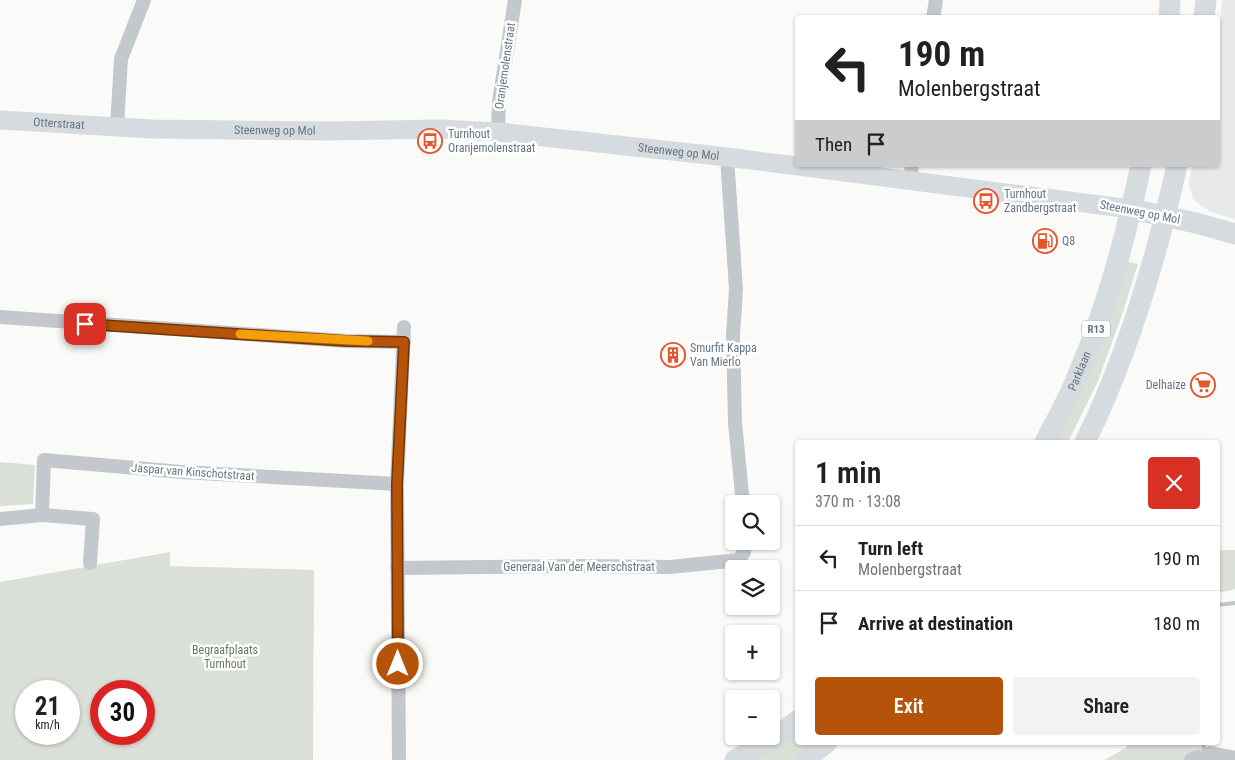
<!DOCTYPE html>
<html lang="en">
<head>
<meta charset="utf-8">
<style>
	:root { --surface:#fff; --page:#f2f2f2; --text:#202124; --muted:#757577; --line:#e0e0e0; --accent:#b45309 }
	body { margin:0; font-family:"Roboto Condensed",sans-serif; background:var(--page); color:var(--text); height:100vh; display:flex; flex-direction:column; font-size:19px; white-space:nowrap }
	* { box-sizing:border-box; margin:0 }
	p { font-size:16px; color:var(--muted) }
	.icon { flex:none; width:28px; height:28px; fill:none; stroke:currentColor; stroke-width:2; stroke-linecap:round; stroke-linejoin:round }
	.map { position:relative; flex:1; overflow:hidden }
	.sheet { position:absolute; left:795px; top:440px; width:425px; height:305px; display:flex; flex-direction:column; background:var(--surface); border-radius:5px; box-shadow:0 1px 4px #0004 }
	.sheet>* { flex:none }
	.guide { position:absolute; left:795px; top:15px; width:425px; height:152px; border-radius:5px; box-shadow:0 1px 4px #0004; background:#fff; color:var(--text); overflow:hidden }
	.controls { position:absolute; left:725px; top:495px; display:grid; gap:10px }
	.controls a { display:grid; place-items:center; width:55px; height:55px; border-radius:5px; background:var(--surface); box-shadow:0 1px 4px #0004; font-size:25px }
	.speed { position:absolute; left:15px; top:680px; display:flex; gap:10px; font-size:25px; font-weight:700; text-align:center }
	.speed>* { display:grid; place-content:center; width:65px; height:65px; border-radius:50%; background:var(--surface); box-shadow:0 1px 4px #0004; line-height:1 }
	.speed small { font-size:12px; font-weight:400 }
	.speed .limit { border:8px solid #d22; background:#fff; color:#111 }
	.pin { position:absolute; display:grid; place-items:center; width:42px; height:42px; color:#fff; margin:-21px; border-radius:10px; box-shadow:0 2px 8px #0006 }
	.me { position:absolute; width:55px; margin:-28px; rotate:0deg; stroke-linejoin:round; filter:drop-shadow(0 0 4px #0008) }
	.turn { display:flex; align-items:center; gap:18px; height:105px; padding:0 20px; font-size:22px }
	.turn .icon { width:65px; height:65px; stroke-width:2.5 }
	.turn b { display:block; font-size:35px; line-height:42px }
	.then { display:flex; align-items:center; height:48px; padding:0 20px; background:#0003; gap:10px; font-size:19px }
	.round { display:grid; place-items:center; flex:none; width:52px; height:52px; border-radius:5px; background:var(--page) }
	.overview { display:flex; align-items:center; justify-content:space-between; height:85px; padding:0 20px }
	h1 { font-size:30px; font-weight:600; line-height:38px }
	.cta { display:flex; gap:10px; margin-top:auto; padding:10px 20px }
	.cta a { flex:1; height:58px; border-radius:5px; background:var(--accent); color:#fff; font-size:20px; font-weight:600; line-height:58px; text-align:center }
	.cta a+a { background:var(--page); color:var(--text) }
	ul { padding:0; list-style:none }
	li { display:flex; align-items:center; gap:15px; height:65px; padding:0 20px; border-top:1px solid var(--line) }
	li div { flex:1 }
	li b { display:block; font-size:19px }
	li em { font-style:normal }
	.map>svg:first-child { display:block }
	.built { fill:#e8e9e9 }
	.green { fill:#dadfd7; fill-rule:evenodd }
	.lines { fill:none; stroke-linecap:round; stroke-linejoin:round }
	.stream { stroke:#bbc7cb; stroke-width:4 }
	.street { stroke:#c3c8cc; stroke-width:14 }
	.secondary { stroke:#d6dbdf; stroke-width:19 }
	.primary { stroke:#d6dbdf; stroke-width:21 }
	.route-casing { stroke:#753606; stroke-width:12 }
	.route { stroke:#b45309; stroke-width:9 }
	.slow { stroke:#f59e0b; stroke-width:9 }
	.labels { text-anchor:middle; stroke-width:5; stroke-linejoin:round; paint-order:stroke }
	.shield { fill:#fff; stroke:#939fa8; stroke-width:1 }
	.shield-label { font-size:11px; font-weight:bold; fill:#657683 }
	.street-label { font-size:12px; fill:#657683; stroke:#fff }
	.poi-label { font-size:12px; fill:#657683; stroke:#fff; text-anchor:start }
	.park-label { font-size:12px; fill:#687a64; stroke:#fff }
</style>
</head>
<body>
<div class="map">
<svg width="1235" height="760" viewBox="0 0 1235 760">
	<rect width="100%" height="100%" fill="#fafaf8"/>
	<!-- built -->
	<polygon class="built" points="1222,0 1235,0 1235,219 1211,212 1202,206 1193,199 1189,184 1192,165 1218,165 1218,44"/>
	<!-- green -->
	<g class="green">
		<polygon points="1126,261 1138,264 1123,312 1098,381 1068,442 1051,442"/>
		<polygon points="0,462 35,465 33,504 0,506"/>
		<polygon points="1218,550 1235,550 1235,589 1218,593"/>
		<path d="M 170,552 L 170,566 L 314,570 L 313,760 L 0,760 L 0,582 ZM 26,691 L 69,691 L 69,734 L 26,734 ZM 101,691 L 144,691 L 144,734 L 101,734 Z"/>
		<polygon points="797,731 798,742 818,743 794,760 754,760"/>
		<polygon points="1125,742 1205,743 1210,760 1105,760 1127,747"/>
	</g>
	<g class="lines">
		<!-- stream -->
		<g class="stream">
			<polyline points="1218,605 1235,603"/>
			<polyline points="1203,742 1206,760"/>
		</g>
		<!-- street -->
		<g class="street">
			<polyline points="933,18 936,0"/>
			<polyline points="117,127 121,59 144,0"/>
			<polyline points="498,132 499,102 515,0"/>
			<polyline points="727,157 736,289 733,335 735,423 743,504"/>
			<polyline points="910,180 912,165"/>
			<polyline points="0,317 346,341 404,342"/>
			<polyline points="42,515 93,519 90,563"/>
			<polyline points="0,519 42,515 44,460 182,472 397,484"/>
			<polyline points="397,568 577,566 670,567 739,560 744,552 745,541"/>
			<polyline points="1210,753 1235,758"/>
			<polyline points="399,760 397,484 404,327"/>
			<polyline points="1191,760 1198,757"/>
		</g>
		<!-- secondary -->
		<path class="secondary" id="s1" d="M 0,120 L 152,129 L 330,131 L 440,129 L 498,132 L 727,157 L 1131,209"/>
		<!-- primary -->
		<g class="primary">
			<polyline points="1169,18 1170,0"/>
			<polyline points="1204,18 1206,0"/>
			<polyline points="1131,209 1196,223 1235,234"/>
			<path id="s2" d="M 1045,442 C 1056,421 1068,400 1077,377 C 1106,310 1126,237 1141,165"/>
			<path d="M 1085,442 C 1128,355 1156,260 1177,165"/>
			<polyline points="735,760 777,736 798,720"/>
			<polyline points="805,760 827,742"/>
		</g>
	</g>
	<g class="lines">
		<defs>
			<polyline id="route" points="85,324 346,341 404,342 397,484 398,664"/>
		</defs>
		<!-- route casing -->
		<use href="#route" class="route-casing"/>
		<!-- route -->
		<use href="#route" class="route"/>
		<!-- slow -->
		<polyline class="slow" points="240,334 368,341"/>
	</g>
	<!-- icons -->
	<defs>
		<symbol id="bus-ring" viewBox="-11 -11 22 22"><circle r="9.5" fill="#fff" stroke="#e4572e" stroke-width="1.5"/><path d="M-5-6H5V4H4V6H2V4H-2V6H-4V4H-5ZM-3.5-4V0h7V-4ZM-3.5 1.2v1.5H-2V1.2ZM2 1.2v1.5H3.5V1.2Z" fill="#e4572e"/></symbol>
		<symbol id="fuel-ring" viewBox="-11 -11 22 22"><circle r="9.5" fill="#fff" stroke="#e4572e" stroke-width="1.5"/><path d="M-5.5-6h7V0h2V4h1.3V-2.5L3-4.5l.8-.8L6-3V5H2.5V1h-1V6h-7ZM-4.2-4.7v3.2H.2V-4.7Z" fill="#e4572e"/></symbol>
		<symbol id="building-ring" viewBox="-11 -11 22 22"><circle r="9.5" fill="#fff" stroke="#e4572e" stroke-width="1.5"/><path d="M-4-6H4V6H1V3H-1V6H-4ZM-2.5-4.3h1.7v1.8h-1.7ZM.8-4.3h1.7v1.8H.8ZM-2.5-1h1.7V.8h-1.7ZM.8-1h1.7V.8H.8Z" fill="#e4572e"/></symbol>
		<symbol id="supermarket-ring" viewBox="-11 -11 22 22"><circle r="9.5" fill="#fff" stroke="#e4572e" stroke-width="1.5"/><path d="M-6-5.5h2.5l.6 2H6L4.5 2H-2.5L-4.4-4H-6ZM-1.5 3.2a1.3 1.3 0 1 0 .1 0ZM3 3.2a1.3 1.3 0 1 0 .1 0Z" fill="#e4572e"/></symbol>
	</defs>
	<g fill-rule="evenodd">
		<use href="#bus-ring" x="416" y="127" width="28" height="28"/>
		<use href="#bus-ring" x="972" y="187" width="28" height="28"/>
		<use href="#fuel-ring" x="1031" y="227" width="28" height="28"/>
		<use href="#building-ring" x="659" y="341" width="28" height="28"/>
		<use href="#supermarket-ring" x="1189" y="371" width="28" height="28"/>
	</g>
	<g class="labels">
		<!-- shield labels -->
		<rect class="shield" x="1082" y="320.5" width="28" height="17" rx="4"/>
		<g class="shield-label">
			<text x="1096" y="333">R13</text>
		</g>
		<!-- street labels -->
		<g class="street-label">
			<text transform="translate(505 66) rotate(-82)" y="4">Oranjemolenstraat</text>
			<text dy="4" stroke="none"><textPath href="#s1" startOffset="59">Otterstraat</textPath></text>
			<text dy="4" stroke="none"><textPath href="#s1" startOffset="275">Steenweg op Mol</textPath></text>
			<text dy="4" stroke="none"><textPath href="#s1" startOffset="680">Steenweg op Mol</textPath></text>
			<text transform="translate(1140 212) rotate(11)" y="4">Steenweg op Mol</text>
			<text dy="4" stroke="none"><textPath href="#s2" startOffset="79">Parklaan</textPath></text>
			<text transform="translate(193 472) rotate(4)" y="4">Jaspar van Kinschotstraat</text>
			<text x="579" y="571">Generaal Van der Meerschstraat</text>
		</g>
		<!-- poi labels -->
		<g class="poi-label">
			<text x="448" y="138">Turnhout<tspan x="448" dy="14">Oranjemolenstraat</tspan></text>
			<text x="1004" y="198">Turnhout<tspan x="1004" dy="14">Zandbergstraat</tspan></text>
			<text x="1062" y="245">Q8</text>
			<text x="690" y="352">Smurfit Kappa<tspan x="690" dy="14">Van Mierlo</tspan></text>
			<text x="1186" y="389" text-anchor="end">Delhaize</text>
		</g>
		<!-- park labels -->
		<g class="park-label">
			<text x="225" y="654">Begraafplaats<tspan x="225" dy="14">Turnhout</tspan></text>
		</g>
	</g>
</svg>
<div class="controls">
<a><svg class="icon" aria-label="search" viewBox="0 0 24 24"><circle cx="10" cy="10" r="6"/><path d="M15 15l6 6"/></svg></a>
<a><svg class="icon" aria-label="layers" viewBox="0 0 24 24"><path d="M12 4l9 5-9 5-9-5zM3 14l9 5 9-5"/></svg></a>
<a>+</a>
<a>−</a>
</div>
<div class="speed"><div>21<small>km/h</small></div><div class="limit">30</div></div>
<div class="pin" style="left:85px;top:324px;background:#d93025"><svg class="icon" aria-label="arrive" viewBox="0 0 24 24"><path d="M6 21V4h12l-3 4 3 4H6"/></svg></div>
<svg class="me" style="left:398px;top:664px" viewBox="-20 -20 40 40"><circle r="17" fill="#b45309" stroke="#fff" stroke-width="3"/><path d="M0-11L8 9 0 5-8 9z" fill="#fff"/></svg>
<div class="guide">
<div class="turn"><svg class="icon" aria-label="left" viewBox="0 0 24 24"><path d="M17 20v-9H6M10 6l-5 5 5 5"/></svg><div><b>190 m</b>Molenbergstraat</div></div>
<div class="then">Then<svg class="icon" aria-label="arrive" viewBox="0 0 24 24"><path d="M6 21V4h12l-3 4 3 4H6"/></svg></div>
</div>
<section class="sheet">
<div class="overview"><div><h1>1 min</h1><p>370 m · 13:08</p></div><a class="round" style="background:#d93025;color:#fff"><svg class="icon" aria-label="close" viewBox="0 0 24 24"><path d="M6 6l12 12M18 6L6 18"/></svg></a></div>
<ul>
<li><svg class="icon" aria-label="left" viewBox="0 0 24 24"><path d="M17 20v-9H6M10 6l-5 5 5 5"/></svg><div><b>Turn left</b><p>Molenbergstraat</p></div><em>190 m</em></li>
<li><svg class="icon" aria-label="arrive" viewBox="0 0 24 24"><path d="M6 21V4h12l-3 4 3 4H6"/></svg><div><b>Arrive at destination</b></div><em>180 m</em></li>
</ul>
<div class="cta"><a>Exit</a><a>Share</a></div>
</section>
</div>
</body>
</html>
